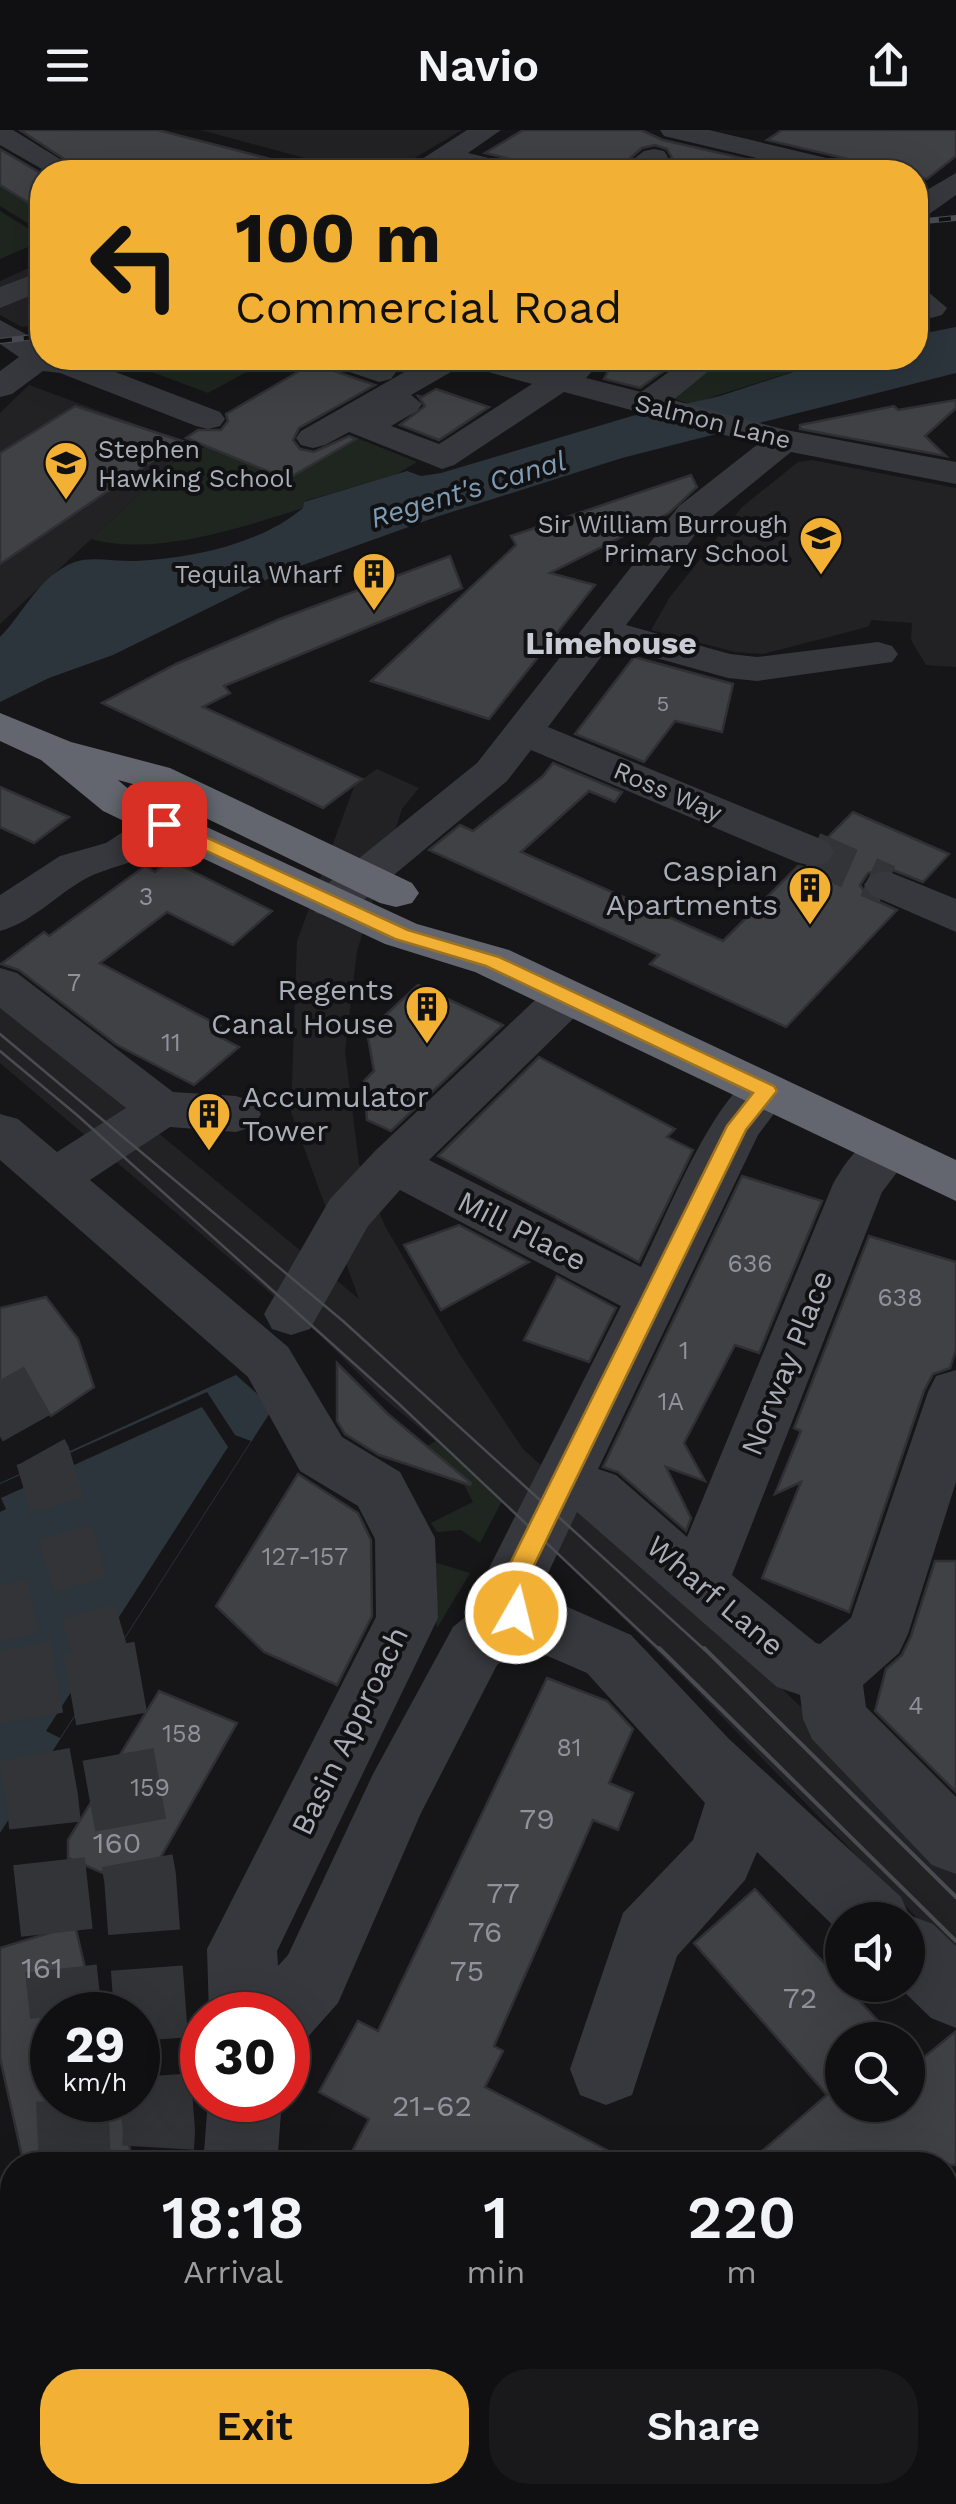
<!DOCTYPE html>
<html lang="en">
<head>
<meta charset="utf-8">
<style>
	:root { --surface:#101012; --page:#19191b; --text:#f1f3f6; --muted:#9c9d9f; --line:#303032; --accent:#f2b134 }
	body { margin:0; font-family:"Work Sans",sans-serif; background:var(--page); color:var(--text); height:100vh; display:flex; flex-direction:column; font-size:38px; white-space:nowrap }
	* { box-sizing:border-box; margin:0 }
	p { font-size:32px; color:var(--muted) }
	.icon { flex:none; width:55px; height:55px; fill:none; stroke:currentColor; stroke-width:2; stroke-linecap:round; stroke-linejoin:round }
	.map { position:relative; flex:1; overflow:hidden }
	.drawer { position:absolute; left:0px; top:2022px; width:958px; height:352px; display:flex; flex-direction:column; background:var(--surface); border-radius:40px 40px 0 0; box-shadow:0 10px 40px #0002,0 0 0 2px var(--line) }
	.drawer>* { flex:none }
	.top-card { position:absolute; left:30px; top:30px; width:898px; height:210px; border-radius:40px; box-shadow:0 10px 40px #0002,0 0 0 2px var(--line); background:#f2b134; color:#111; overflow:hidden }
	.controls { position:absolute; left:825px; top:1772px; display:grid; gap:20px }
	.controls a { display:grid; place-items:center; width:100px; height:100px; border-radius:50%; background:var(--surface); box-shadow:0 10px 40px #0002,0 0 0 2px var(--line); font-size:50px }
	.speed { position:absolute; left:30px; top:1862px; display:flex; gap:20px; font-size:50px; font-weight:700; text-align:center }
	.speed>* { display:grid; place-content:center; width:130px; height:130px; border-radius:50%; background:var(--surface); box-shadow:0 10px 40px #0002,0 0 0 2px var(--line); line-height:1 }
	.speed small { font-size:25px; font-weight:400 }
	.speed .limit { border:15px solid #d22; background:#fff; color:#111 }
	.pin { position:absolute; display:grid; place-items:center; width:85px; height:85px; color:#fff; margin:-42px; border-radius:20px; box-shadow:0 5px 15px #0006 }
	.me { position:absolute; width:110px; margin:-55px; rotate:8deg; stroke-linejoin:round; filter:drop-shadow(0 0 8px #0008) }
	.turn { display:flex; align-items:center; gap:35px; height:210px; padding:0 40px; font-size:45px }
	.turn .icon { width:130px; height:130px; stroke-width:2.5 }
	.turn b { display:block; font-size:70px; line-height:85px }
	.eta { display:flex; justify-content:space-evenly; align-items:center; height:170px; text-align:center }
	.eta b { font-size:60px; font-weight:600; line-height:70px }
	.button { display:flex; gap:20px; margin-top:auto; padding:20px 40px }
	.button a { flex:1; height:115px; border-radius:40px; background:var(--accent); color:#111; font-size:40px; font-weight:600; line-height:115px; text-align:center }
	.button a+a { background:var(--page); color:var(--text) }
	header { display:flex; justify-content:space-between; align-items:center; height:130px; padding:0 40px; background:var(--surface); font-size:45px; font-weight:600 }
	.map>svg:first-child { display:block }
	.built { fill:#222225 }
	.green { fill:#1e261f }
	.water { fill:#2c353c }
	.pier { fill:#161618 }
	.building { fill:#404145; stroke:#303034; stroke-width:2.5 }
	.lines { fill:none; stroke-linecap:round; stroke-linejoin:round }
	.minor-tunnel { stroke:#333438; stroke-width:41; stroke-dasharray:41 21; stroke-linecap:butt }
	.highway-tunnel-far1 { stroke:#333438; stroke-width:55; stroke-dasharray:55 28; stroke-linecap:butt }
	.highway-tunnel { stroke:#333438; stroke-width:72; stroke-dasharray:72 36; stroke-linecap:butt }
	.minor { fill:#37383d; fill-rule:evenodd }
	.highway { fill:#63666e; fill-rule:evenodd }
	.tram-far1 { stroke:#4a4c52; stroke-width:2.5 }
	.tram { stroke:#4a4c52; stroke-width:4 }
	.rail-casing { stroke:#4a4c52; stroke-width:6 }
	.rail { stroke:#111113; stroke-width:4; stroke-dasharray:12; stroke-linecap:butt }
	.route { fill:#f2b134; stroke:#9d7322; stroke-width:2.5 }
	.labels { text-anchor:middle; stroke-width:8; stroke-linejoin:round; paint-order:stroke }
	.far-number-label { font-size:22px; fill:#8e929b }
	.far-street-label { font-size:25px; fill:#a8adb8; stroke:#111113 }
	.far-poi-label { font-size:25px; fill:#a8adb8; stroke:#111113; text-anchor:end }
	.number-label { font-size:25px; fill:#8e929b }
	.far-water-label { font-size:28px; font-style:italic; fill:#7f9bb3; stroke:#111113 }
	.poi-label { font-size:30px; fill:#a8adb8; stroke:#111113; text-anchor:end }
	.street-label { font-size:30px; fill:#a8adb8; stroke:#111113 }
	.near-number-label { font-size:30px; fill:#8e929b }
	.far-district-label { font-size:32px; font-weight:bold; fill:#c9ccd4; stroke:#111113 }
</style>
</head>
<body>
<header><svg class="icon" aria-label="menu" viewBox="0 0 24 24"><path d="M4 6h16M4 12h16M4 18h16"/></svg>Navio<svg class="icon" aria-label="share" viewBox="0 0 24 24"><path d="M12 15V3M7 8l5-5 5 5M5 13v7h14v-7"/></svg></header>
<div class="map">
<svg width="956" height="2374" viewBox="0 0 956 2374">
	<rect width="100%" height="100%" fill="#161618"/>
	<!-- built -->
	<g class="built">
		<polygon points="201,0 462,0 391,42 356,42"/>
		<polygon points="42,132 42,194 22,197 0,185 0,151"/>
		<polygon points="29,255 192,315 0,494 0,283"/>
		<polygon points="812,330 956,358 956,537 926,535 911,510 912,493 871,490 869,496 856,500 763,524 735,522 651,500 670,467 742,377 798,332"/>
		<polygon points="377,639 419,658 402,679 357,821 345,921 359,1034 385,1096 459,1223 523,1319 676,1457 956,1726 956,1828 683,1547 475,1344 382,1267 322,1207 0,933 0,872 359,1169 291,982 297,811 355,654"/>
	</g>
	<!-- green -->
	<g class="green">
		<polygon points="0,51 36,76 42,75 42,102 0,76"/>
		<polygon points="0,81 42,107 42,111 0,129"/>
		<polygon points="115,228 272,228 208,263"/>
		<polygon points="727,228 836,228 690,274 672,268"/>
		<path d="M 357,308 L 417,332 L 395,345 L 305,371 L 303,378 C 243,397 154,427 91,409 L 173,333 L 207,316 L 287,348 Z"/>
		<polygon points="436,1311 502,1371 480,1413 461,1400 437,1402 431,1393 473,1372 464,1355 416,1337 427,1316"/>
		<polygon points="427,1430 470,1443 437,1498"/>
	</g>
	<!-- water -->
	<g class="water">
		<path d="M 956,197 L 956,243 L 622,328 L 439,386 L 278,444 L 113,525 L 49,548 L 0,572 L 0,507 C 25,482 38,446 75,432 C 91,426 118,432 136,431 C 191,428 259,415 303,378 L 304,372 L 407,341 L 421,346 L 441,343 L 632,286 L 720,266 L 836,228 L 915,228 L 915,205 Z"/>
		<polygon points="236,1245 273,1278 0,1703 0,1353"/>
		<polygon points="956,2131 956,2361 942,2374 686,2374 701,2362 945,2362 945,2141"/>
		<path d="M 0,2297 C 4,2320 12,2340 12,2362 L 35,2363 L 52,2374 L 0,2374 Z"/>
	</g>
	<!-- pier -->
	<polygon class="pier" points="207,1262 235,1305 251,1311 60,1608 46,1601 228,1317 202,1277 1,1368 6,1379 0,1382 0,1354"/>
	<!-- building -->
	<g class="building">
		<polygon points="20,0 158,0 270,29 268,42 84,42"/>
		<polygon points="523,0 641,0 663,10 802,42 655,42 672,28 667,19 655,15 642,18 614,42 530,42 523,32 485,23"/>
		<polygon points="782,0 956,0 956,26 927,49 915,46 915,42 868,42 861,32 767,10"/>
		<polygon points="0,19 42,44 42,81 0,55"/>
		<polygon points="615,228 682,228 640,258 604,249"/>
		<polygon points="320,229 328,239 375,255 299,298 293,310 300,319 314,322 349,306 356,309 287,349 186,308 198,300 221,300 228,291 226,284"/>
		<polygon points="436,259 489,277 439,310 400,295 425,276 418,266 422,267"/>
		<polygon points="956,270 956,278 925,306 946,326 800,299 800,295 894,276 898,280"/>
		<polygon points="75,276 182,311 0,434 0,323"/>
		<polygon points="691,345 697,357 669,383 550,443 595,455 489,589 371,551 516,415 511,406"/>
		<polygon points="450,426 462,458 224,556 230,563 203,577 362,649 323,678 102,573 176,534 280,489"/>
		<polygon points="634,527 733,554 722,602 675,591 644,632 575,604"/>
		<polygon points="553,633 622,662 615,672 589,661 521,722 723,811 798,736 813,740 831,734 837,720 827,708 853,682 949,724 923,752 888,738 868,743 860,755 868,767 897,780 786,897 650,834 659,825 429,720 460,695 473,701 543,646"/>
		<polygon points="0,657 69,687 34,713 0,697"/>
		<polygon points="170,730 272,781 233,815 167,782 100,833 220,896 212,903 239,917 194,955 117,915 19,840 1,834 44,802 49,806 145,736 155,742"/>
		<polygon points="418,855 503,895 391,1001 367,990 364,951 374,941 367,902"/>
		<polygon points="539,927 675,999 667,1007 693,1020 639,1132 438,1026"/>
		<polygon points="742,1046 822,1071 759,1223 735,1215 684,1313 705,1351 666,1337 691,1388 686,1401 618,1342 603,1337"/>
		<polygon points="459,1095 529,1132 441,1180 404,1115"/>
		<polygon points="869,1106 956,1132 956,1220 950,1238 933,1244 924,1261 849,1482 762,1448 801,1352 775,1364 801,1301 794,1298"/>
		<polygon points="557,1146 616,1178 589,1232 524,1210"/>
		<polygon points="46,1167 78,1209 94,1257 51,1286 40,1277 0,1293 0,1178"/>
		<polygon points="337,1233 388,1284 471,1353 470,1355 379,1325 345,1304 337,1291"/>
		<polygon points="298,1344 358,1383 371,1410 372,1486 337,1555 264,1522 216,1476"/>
		<polygon points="935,1431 956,1431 956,1662 875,1581 886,1539 902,1525 911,1506"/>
		<polygon points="547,1548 607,1571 633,1599 609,1653 633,1663 618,1700 593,1690 494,1916 503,1921 485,1957 636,2035 345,2035 369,1989 319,1962 358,1891 378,1901"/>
		<polygon points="159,1561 237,1593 142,1760 68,1728 68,1710"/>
		<polygon points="755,1759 896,1910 842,1910 842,1975 908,1975 908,1922 917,1933 956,1901 956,2035 746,2035 827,1965 694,1813"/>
		<polygon points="75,1795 96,1885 52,1885 52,1970 118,1970 134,2035 24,2035 0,1928 0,1818"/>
	</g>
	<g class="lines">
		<!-- minor-tunnel -->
		<polyline class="minor-tunnel" points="812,722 887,755"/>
		<!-- highway-tunnel-far1 -->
		<g class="highway-tunnel-far1">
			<polyline points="0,1250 43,1327 100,1521"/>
			<polyline points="0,1455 15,1521"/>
		</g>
		<!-- highway-tunnel -->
		<g class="highway-tunnel">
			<polyline points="15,1518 42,1668 66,1885"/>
			<polyline points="99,1518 140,1747 159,2002 157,2035"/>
			<polyline points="72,1970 75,2035"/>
			<polyline points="37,2374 39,2362"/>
			<polyline points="130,2374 131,2362"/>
		</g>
		<!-- minor -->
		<g class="minor">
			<polygon points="0,0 13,0 81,42 47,42 0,15"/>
			<polygon points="467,0 501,0 468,23 522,36 526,42 478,42 448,35 435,42 402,42"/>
			<polygon points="660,0 709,0 860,36 864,42 816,42 664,6"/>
			<polygon points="654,19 664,21 668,27 650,42 617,42 644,21"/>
			<polygon points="956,43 956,65 925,87 915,90 915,67"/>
			<polygon points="42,141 42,161 0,178 0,157"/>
			<polygon points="915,158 926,160 947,178 942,185 931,188 915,181"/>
			<polygon points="0,190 42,213 42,228 79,228 220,282 225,289 220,296 208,299 196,296 60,243 43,241 12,264 0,267 0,241 19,227 0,214"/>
			<path d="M 325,228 C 346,227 382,222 396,242 L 391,249 L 379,252 L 329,235 Z"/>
			<path d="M 429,228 L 509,228 L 554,239 L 578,228 L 590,231 L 595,238 L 586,248 L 641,262 L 688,228 L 725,228 L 673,270 L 786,300 L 956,332 L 956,354 L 791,322 L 705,392 L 626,495 L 730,524 L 757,527 L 878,512 L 892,516 L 898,524 L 892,532 L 757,551 L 728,548 L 610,515 L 548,597 L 828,712 L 834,722 L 828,732 L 812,736 L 796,732 L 531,620 L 507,651 L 348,783 L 332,787 L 316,783 L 309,773 L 316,763 L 477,633 L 679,376 L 758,314 L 564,262 L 454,335 L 442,339 L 349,302 L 325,315 L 313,318 L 301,315 L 296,308 L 301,301 ZM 463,235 L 532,254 L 439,314 L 391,296 L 417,281 L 422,274 L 411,265 Z"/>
			<path d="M 164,681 L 179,685 L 186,694 C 162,729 127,731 93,745 C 60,760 36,791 0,801 L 0,765 L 60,726 L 106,713 L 149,685 Z"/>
			<polygon points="887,741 956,769 956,802 871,765 864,755 871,745"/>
			<path d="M 0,838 L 17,843 L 173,962 L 236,966 L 254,972 L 261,984 L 254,996 L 236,1002 L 170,997 L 90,1050 L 288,1217 L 342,1307 L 400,1342 L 435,1408 L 438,1488 L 277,1821 L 278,1836 L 288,1825 L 373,1644 L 453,1497 L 484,1472 L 481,1454 L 621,1176 L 400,1060 L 368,1096 L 310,1199 L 291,1205 L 272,1199 L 264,1184 L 330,1069 L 375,1021 L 550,856 L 567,851 L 584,856 L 591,867 L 584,878 L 429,1030 L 641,1137 C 666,1087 705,987 746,951 C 758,942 771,945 784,949 L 791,961 L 758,1005 L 598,1339 L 616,1345 L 687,1407 L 833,1054 C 850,1024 870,997 906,1007 L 914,1020 L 882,1062 L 732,1445 L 816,1513 L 820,1514 L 851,1488 L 928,1262 L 936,1246 L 956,1240 L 956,1352 L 908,1504 L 899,1523 L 863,1555 L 866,1577 L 956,1667 L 956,1744 L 932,1735 L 812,1609 L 803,1589 L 800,1565 L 777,1557 L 577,1382 L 543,1454 L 545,1467 L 631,1505 L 729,1609 L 901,1767 L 909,1785 L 933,1794 L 956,1816 L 956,1898 L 931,1888 L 897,1855 L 908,1855 L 908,1790 L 842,1790 L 842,1804 L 757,1722 L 745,1750 L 677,1826 L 632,1965 L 606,1975 L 580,1965 L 570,1939 L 623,1783 L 693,1710 L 705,1673 L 587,1543 L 522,1515 L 497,1535 L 421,1683 L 338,1873 L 305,1910 L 288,1917 L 288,1885 L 209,1885 L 207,1819 L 376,1487 L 375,1409 L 358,1376 L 300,1341 L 248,1247 L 0,1030 L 0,984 L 18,989 L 57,1022 L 126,978 L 0,878 Z"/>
			<polygon points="208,1970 282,1970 277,2035 203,2035"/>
		</g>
		<!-- highway -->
		<polygon class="highway" points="0,583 71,612 170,638 412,753 419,763 412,773 396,777 380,773 140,656 118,650 133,663 417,794 509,820 956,1030 956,1071 475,842 385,814 149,703 103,681 41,630 0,611"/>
		<!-- tram-far1 -->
		<g class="tram-far1">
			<polyline points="0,904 343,1191 706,1521"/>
			<polyline points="0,921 77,985 398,1273 661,1521"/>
		</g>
		<!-- tram -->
		<g class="tram">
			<polyline points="659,1518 956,1811"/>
			<polyline points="704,1518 956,1767"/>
		</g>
		<defs>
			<g id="rail">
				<polyline points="915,92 956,88"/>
				<polyline points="0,211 42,206"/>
			</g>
		</defs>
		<!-- rail casing -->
		<use href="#rail" class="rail-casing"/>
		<!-- rail -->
		<use href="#rail" class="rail"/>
	</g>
	<!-- route -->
	<polygon class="route" points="164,688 408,800 499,827 774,956 777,961 746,1000 525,1454 529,1483 525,1491 516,1494 507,1491 500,1454 727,996 753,963 486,836 395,809 157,698 157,690"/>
	<!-- icons -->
	<defs>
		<symbol id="school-pin" viewBox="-11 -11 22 30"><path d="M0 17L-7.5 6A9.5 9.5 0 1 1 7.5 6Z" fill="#f2b134" stroke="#111113"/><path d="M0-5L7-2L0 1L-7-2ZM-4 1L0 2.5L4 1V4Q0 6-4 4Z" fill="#111"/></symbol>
		<symbol id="building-pin" viewBox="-11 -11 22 30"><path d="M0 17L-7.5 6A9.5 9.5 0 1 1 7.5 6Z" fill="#f2b134" stroke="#111113"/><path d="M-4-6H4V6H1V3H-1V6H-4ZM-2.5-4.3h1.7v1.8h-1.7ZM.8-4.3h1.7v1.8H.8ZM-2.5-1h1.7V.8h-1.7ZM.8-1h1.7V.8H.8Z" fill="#111"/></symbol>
	</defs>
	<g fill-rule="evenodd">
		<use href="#school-pin" x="41" y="308" width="50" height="68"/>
		<use href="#school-pin" x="796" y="383" width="50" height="68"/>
		<use href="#building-pin" x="349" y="419" width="50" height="68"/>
		<use href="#building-pin" x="785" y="733" width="50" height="68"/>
		<use href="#building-pin" x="402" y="852" width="50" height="68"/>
		<use href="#building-pin" x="184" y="959" width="50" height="68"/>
	</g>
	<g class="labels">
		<!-- far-number labels -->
		<g class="far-number-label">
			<text x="663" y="581">5</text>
		</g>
		<!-- far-street labels -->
		<g class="far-street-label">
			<text transform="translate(713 291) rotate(14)" y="9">Salmon Lane</text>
			<text transform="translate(668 661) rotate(23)" y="9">Ross Way</text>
		</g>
		<!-- far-poi labels -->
		<g class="far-poi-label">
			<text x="98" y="328" text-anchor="start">Stephen<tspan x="98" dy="29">Hawking School</tspan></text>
			<text x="788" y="403">Sir William Burrough<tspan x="788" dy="29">Primary School</tspan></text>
			<text x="342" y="453">Tequila Wharf</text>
		</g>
		<!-- number labels -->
		<g class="number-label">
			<text x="146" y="775">3</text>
			<text x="74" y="861">7</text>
			<text x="171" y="921">11</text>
			<text x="750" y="1142">636</text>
			<text x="900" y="1176">638</text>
			<text x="684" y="1229">1</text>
			<text x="671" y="1280">1A</text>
			<text x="305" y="1435">127-157</text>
			<text x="916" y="1584">4</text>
			<text x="182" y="1612">158</text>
			<text x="569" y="1626">81</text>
			<text x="150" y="1666">159</text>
		</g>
		<!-- far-water labels -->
		<g class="far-water-label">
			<text transform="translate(468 359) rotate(-17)" y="10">Regent's Canal</text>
		</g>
		<!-- poi labels -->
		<g class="poi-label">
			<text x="778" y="751">Caspian<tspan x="778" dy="34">Apartments</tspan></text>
			<text x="394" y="870">Regents<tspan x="394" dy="34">Canal House</tspan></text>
			<text x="242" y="977" text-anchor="start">Accumulator<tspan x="242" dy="34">Tower</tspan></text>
		</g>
		<!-- street labels -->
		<g class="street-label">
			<text transform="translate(522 1101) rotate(27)" y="10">Mill Place</text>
			<text transform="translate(787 1233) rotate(-68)" y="10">Norway Place</text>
			<text transform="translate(715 1466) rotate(40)" y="10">Wharf Lane</text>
			<text transform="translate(350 1601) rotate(-64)" y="10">Basin Approach</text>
		</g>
		<!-- near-number labels -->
		<g class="near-number-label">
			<text x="537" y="1699">79</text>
			<text x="117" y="1723">160</text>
			<text x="503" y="1773">77</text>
			<text x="485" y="1812">76</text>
			<text x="42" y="1848">161</text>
			<text x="467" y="1851">75</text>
			<text x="800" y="1878">72</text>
			<text x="432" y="1986">21-62</text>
		</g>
		<!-- far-district labels -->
		<g class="far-district-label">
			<text x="611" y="524">Limehouse</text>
		</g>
	</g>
</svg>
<div class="controls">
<a><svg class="icon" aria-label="sound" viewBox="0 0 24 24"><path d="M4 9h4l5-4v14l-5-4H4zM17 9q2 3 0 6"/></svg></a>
<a><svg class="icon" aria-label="search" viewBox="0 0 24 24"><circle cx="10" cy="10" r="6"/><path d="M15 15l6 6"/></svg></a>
</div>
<div class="speed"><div>29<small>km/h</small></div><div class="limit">30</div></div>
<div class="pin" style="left:164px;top:694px;background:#d93025"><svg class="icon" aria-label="arrive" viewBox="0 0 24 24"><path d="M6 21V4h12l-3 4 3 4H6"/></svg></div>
<svg class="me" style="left:516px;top:1483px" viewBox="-20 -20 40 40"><circle r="17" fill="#f2b134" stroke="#fff" stroke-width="3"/><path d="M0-11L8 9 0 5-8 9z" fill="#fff"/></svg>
<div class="top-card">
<div class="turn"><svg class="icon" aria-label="left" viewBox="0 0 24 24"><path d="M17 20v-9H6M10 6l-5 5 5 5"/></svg><div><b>100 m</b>Commercial Road</div></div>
</div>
<section class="drawer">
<div class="eta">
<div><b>18:18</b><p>Arrival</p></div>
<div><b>1</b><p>min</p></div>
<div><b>220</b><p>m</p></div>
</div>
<div class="button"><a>Exit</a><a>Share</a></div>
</section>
</div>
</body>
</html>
